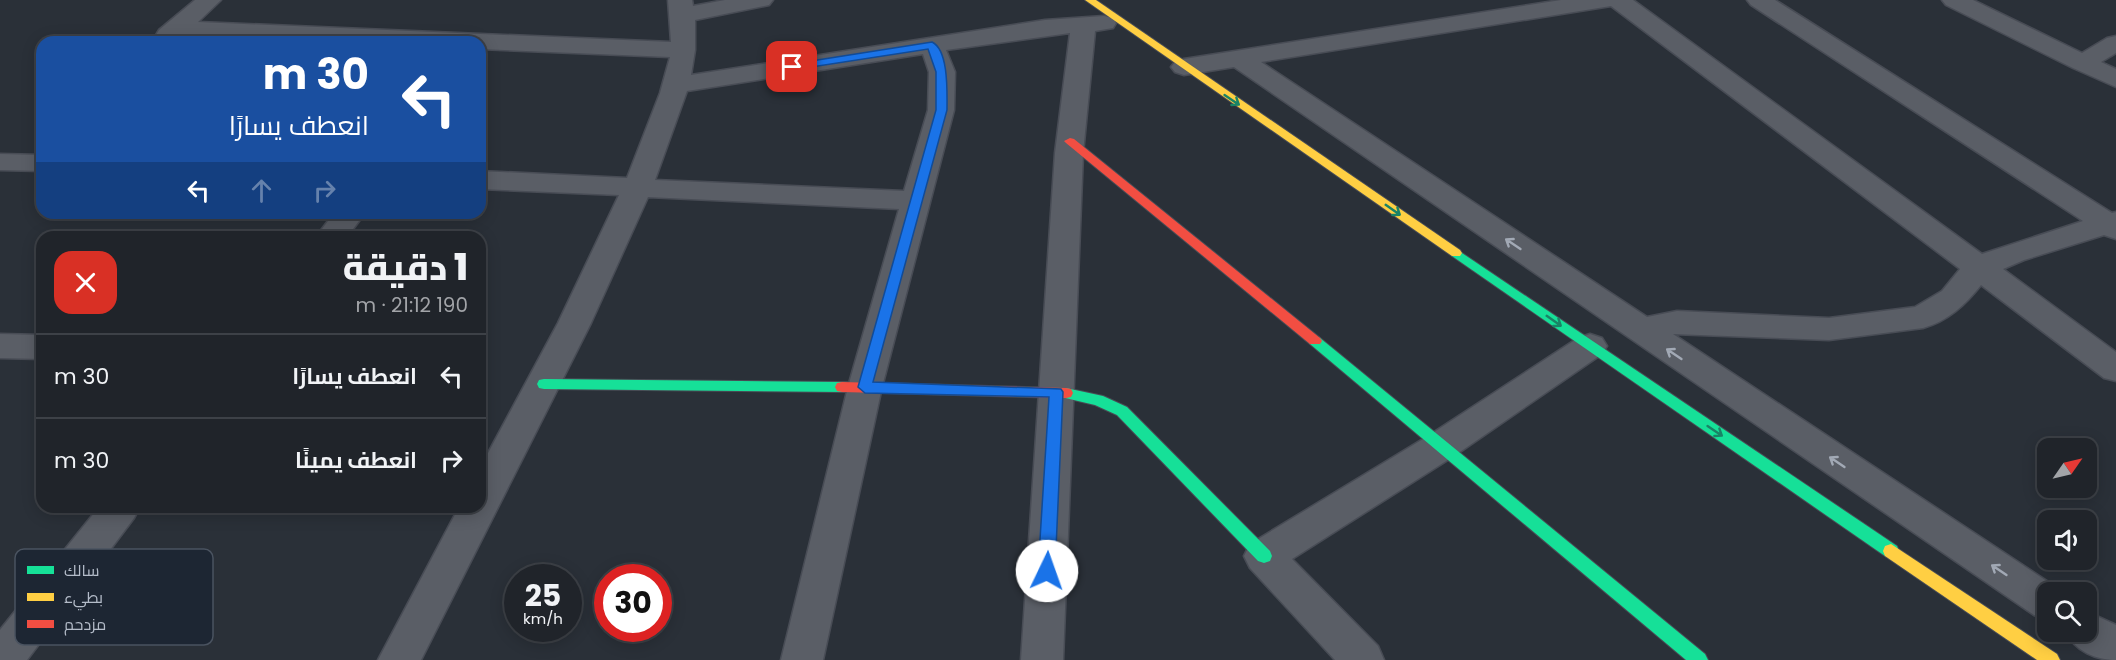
<!DOCTYPE html>
<html lang="ar">
<head>
<meta charset="utf-8">
<style>
	:root { --surface:#20242a; --page:#2d3036; --text:#f1f3f6; --muted:#a2a4a8; --line:#3d4147 }
	body { margin:0; font-family:Poppins,Cairo,sans-serif; background:var(--page); color:var(--text); direction:rtl; height:100vh; display:flex; flex-direction:column; font-size:22px; white-space:nowrap }
	* { box-sizing:border-box; margin:0 }
	p { font-size:20px; color:var(--muted) }
	.icon { flex:none; width:33px; height:33px; fill:none; stroke:currentColor; stroke-width:2; stroke-linecap:round; stroke-linejoin:round }
	.map { position:relative; flex:1; overflow:hidden; direction:ltr }
	.sheet { position:absolute; left:36px; top:231px; width:450px; height:282px; display:flex; flex-direction:column; background:var(--surface); border-radius:18px; box-shadow:0 3px 15px #0003,0 0 0 2px var(--line); direction:rtl }
	.sheet>* { flex:none }
	.guide { position:absolute; left:36px; top:36px; width:450px; height:183px; border-radius:18px; box-shadow:0 3px 15px #0003,0 0 0 2px var(--line); direction:rtl; background:#1a4fa0; color:#fff; overflow:hidden }
	.needle { width:39px; rotate:56deg }
	.buttons { position:absolute; left:2037px; top:438px; display:grid; gap:12px }
	.buttons a { display:grid; place-items:center; width:60px; height:60px; border-radius:12px; background:var(--surface); box-shadow:0 3px 15px #0003,0 0 0 2px var(--line); font-size:30px }
	.speed { position:absolute; left:504px; top:564px; display:flex; gap:12px; font-size:30px; font-weight:700; text-align:center }
	.speed>* { display:grid; place-content:center; width:78px; height:78px; border-radius:50%; background:var(--surface); box-shadow:0 3px 15px #0003,0 0 0 2px var(--line); line-height:1 }
	.speed small { font-size:15px; font-weight:400 }
	.speed .limit { border:9px solid #d22; background:#fff; color:#111 }
	.pin { position:absolute; display:grid; place-items:center; width:51px; height:51px; color:#fff; margin:-26px; border-radius:12px; box-shadow:0 3px 9px #0006 }
	.me { position:absolute; width:66px; margin:-33px; rotate:3deg; stroke-linejoin:round; filter:drop-shadow(0 0 4px #0008) }
	.turn { display:flex; align-items:center; gap:21px; height:126px; padding:0 18px; font-size:27px }
	.turn .icon { width:78px; height:78px; stroke-width:2.5 }
	.turn b { display:block; font-size:42px; line-height:51px }
	.lanes { display:flex; align-items:center; height:57px; padding:0 18px; background:#0003; justify-content:center; gap:30px; direction:ltr }
	.lanes .off { opacity:.35 }
	.round { display:grid; place-items:center; flex:none; width:63px; height:63px; border-radius:18px; background:var(--page) }
	.head { display:flex; align-items:center; justify-content:space-between; height:102px; padding:0 18px }
	h1 { font-size:36px; font-weight:800; line-height:45px }
	ul { padding:0; list-style:none }
	li { display:flex; align-items:center; gap:18px; height:84px; padding:0 18px; border-top:2px solid var(--line) }
	li div { flex:1 }
	li b { display:block; font-size:22px }
	li em { font-style:normal }
	.map>svg:first-child { display:block }
	.lines { fill:none; stroke-linecap:round; stroke-linejoin:round }
	.street-casing { stroke:#484c55; stroke-width:3 }
	.fast-casing { stroke:#484c55; stroke-width:2 }
	.slow-casing { stroke:#484c55; stroke-width:2 }
	.jam-casing { stroke:#484c55; stroke-width:2 }
	.street { fill:#5a5e66; fill-rule:evenodd }
	.fast { fill:#16e098; fill-rule:evenodd }
	.slow { fill:#ffcf43; fill-rule:evenodd }
	.jam { fill:#f24e42; fill-rule:evenodd }
	.oneway { stroke:#1a8366 }
	.oneway2 { stroke:#a2a9b5 }
	.route { fill:#1a73e8; stroke:#114b97; stroke-width:1.5 }
	.key { fill:#1d2633; stroke:#4a5360; stroke-width:1.5 }
	.key-label { font-size:16px; fill:#b4bcc9 }
</style>
</head>
<body>
<div class="map">
<svg width="2116" height="660" viewBox="0 0 2116 660">
	<rect width="100%" height="100%" fill="#2a3038"/>
	<g class="lines">
		<defs>
			<g id="street">
				<path d="M 195,0 L 221,0 L 198,22 L 671,42 L 668,0 L 692,0 L 693,6 L 725,0 L 773,0 L 769,5 L 695,20 L 695,50 L 691,75 L 1045,20 L 1104,16 L 1113,18 L 1116,23 L 1113,28 L 1095,31 L 1083,153 L 1063,660 L 1021,660 L 1055,153 L 1070,33 L 946,50 L 955,72 L 954,110 L 882,387 L 823,660 L 781,660 L 848,387 L 899,209 L 648,197 L 591,323 L 421,660 L 378,660 L 459,507 L 480,507 L 480,468 L 558,323 L 619,195 L 480,189 L 480,171 L 627,178 L 660,93 L 670,57 L 480,49 L 480,42 L 330,42 L 182,36 L 169,42 L 159,40 L 156,35 L 159,30 ZM 923,54 L 929,72 L 928,110 L 904,191 L 655,180 L 687,91 Z"/>
				<path d="M 1561,0 L 1633,0 L 1982,254 L 2083,221 L 1751,5 L 1747,0 L 1775,0 L 2112,213 L 2116,212 L 2116,239 L 2104,235 L 2024,260 L 2003,269 L 2116,352 L 2116,381 L 2104,378 L 1981,285 C 1965,305 1948,321 1923,328 L 1829,340 L 1673,334 L 2062,591 L 2063,592 L 2048,592 L 2048,620 L 2034,615 L 1234,67 L 1184,75 L 1175,72 L 1171,67 L 1175,62 L 1184,59 ZM 1611,6 L 1960,269 L 1942,291 L 1915,307 L 1829,318 L 1677,311 L 1647,317 L 1261,62 Z"/>
				<polygon points="1942,0 1973,0 2082,53 2107,38 2116,36 2116,53 2101,62 2116,69 2116,87 2073,68 1946,5"/>
				<polygon points="0,154 42,155 42,171 0,170"/>
				<polygon points="334,213 365,213 347,237 316,237"/>
				<polygon points="0,334 42,335 42,359 0,358"/>
				<polygon points="1590,334 1602,338 1607,346 1602,354 1454,456 1292,559 1378,646 1384,660 1335,660 1250,568 1244,556 1250,544 1428,436 1578,338"/>
				<polygon points="99,507 140,507 134,518 27,660 0,660 0,630"/>
				<path d="M 2086,611 L 2116,625 L 2116,660 C 2096,660 2075,651 2066,632 L 2086,632 Z"/>
			</g>
			<g id="fast">
				<polygon points="1456,249 1897,546 1899,551 1897,556 1891,558 1885,556 1452,256 1450,253 1452,250"/>
				<polygon points="1315,336 1320,338 1705,654 1708,660 1686,660 1310,344 1308,341"/>
				<polygon points="544,379 842,382 847,383 849,387 847,391 842,392 544,389 539,388 537,384 539,380"/>
				<polygon points="1066,388 1103,396 1127,407 1270,551 1272,556 1270,561 1264,563 1258,561 1117,415 1095,405 1061,397 1059,393 1061,389"/>
			</g>
			<g id="slow">
				<polygon points="1085,0 1096,0 1460,250 1462,253 1460,256 1452,256"/>
				<polygon points="1891,544 2057,654 2060,660 2037,660 1885,556 1883,551 1885,546"/>
			</g>
			<g id="jam">
				<polygon points="1070,138 1074,139 1320,338 1322,341 1320,344 1310,344 1066,143 1064,141"/>
				<polygon points="842,382 1066,388 1071,389 1073,393 1071,397 1066,398 842,392 837,391 835,387 837,383"/>
			</g>
		</defs>
		<!-- street casing -->
		<use href="#street" class="street-casing"/>
		<!-- fast casing -->
		<use href="#fast" class="fast-casing"/>
		<!-- slow casing -->
		<use href="#slow" class="slow-casing"/>
		<!-- jam casing -->
		<use href="#jam" class="jam-casing"/>
		<!-- street -->
		<use href="#street" class="street"/>
		<!-- fast -->
		<use href="#fast" class="fast"/>
		<!-- slow -->
		<use href="#slow" class="slow"/>
		<!-- jam -->
		<use href="#jam" class="jam"/>
	</g>
	<!-- one-way arrows -->
	<defs><path id="oneway-shaft" d="M-6 0H5M1.5-3L5.5 0L1.5 3" fill="none" stroke-width="1.6" stroke-linecap="round" stroke-linejoin="round" transform="scale(1.5)"/></defs>
	<g class="oneway">
		<use href="#oneway-shaft" transform="translate(1232 100) rotate(34)"/>
		<use href="#oneway-shaft" transform="translate(1393 210) rotate(35)"/>
		<use href="#oneway-shaft" transform="translate(1554 321) rotate(35)"/>
		<use href="#oneway-shaft" transform="translate(1715 431) rotate(34)"/>
	</g>
	<g class="oneway2">
		<use href="#oneway-shaft" transform="translate(1513 244) rotate(-146)"/>
		<use href="#oneway-shaft" transform="translate(1674 354) rotate(-146)"/>
		<use href="#oneway-shaft" transform="translate(1837 462) rotate(-146)"/>
		<use href="#oneway-shaft" transform="translate(1999 570) rotate(-146)"/>
	</g>
	<!-- route -->
	<path class="route" d="M 932,42 C 949,50 947,93 947,110 L 873,382 L 1061,389 L 1063,392 L 1055,571 L 1053,576 L 1047,578 L 1041,576 L 1038,571 L 1049,397 L 865,393 L 858,387 L 936,110 L 936,72 L 928,49 L 792,70 L 787,67 L 792,64 Z"/>
	<!-- legend -->
	<rect x="15" y="549" width="198" height="96" rx="9" class="key"/>
	<rect x="27" y="566" width="27" height="8" fill="#16e098"/>
	<rect x="27" y="593" width="27" height="8" fill="#ffcf43"/>
	<rect x="27" y="620" width="27" height="8" fill="#f24e42"/>
	<g class="key-label">
		<text x="64" y="576">سالك</text>
		<text x="64" y="603">بطيء</text>
		<text x="64" y="630">مزدحم</text>
	</g>
</svg>
<div class="buttons">
<a><svg class="needle" viewBox="-14 -14 28 28"><path d="M0-13l5 13h-10z" fill="#e53935"/><path d="M0 13l5-13h-10z" fill="#a2a4a8"/></svg></a>
<a><svg class="icon" aria-label="sound" viewBox="0 0 24 24"><path d="M4 9h4l5-4v14l-5-4H4zM17 9q2 3 0 6"/></svg></a>
<a><svg class="icon" aria-label="search" viewBox="0 0 24 24"><circle cx="10" cy="10" r="6"/><path d="M15 15l6 6"/></svg></a>
</div>
<div class="speed"><div>25<small>km/h</small></div><div class="limit">30</div></div>
<div class="pin" style="left:792px;top:67px;background:#d93025"><svg class="icon" aria-label="arrive" viewBox="0 0 24 24"><path d="M6 21V4h12l-3 4 3 4H6"/></svg></div>
<svg class="me" style="left:1047px;top:571px" viewBox="-20 -20 40 40"><circle r="19" fill="#fff"/><path d="M0-13L10 11 0 6-10 11z" fill="#1a73e8"/></svg>
<div class="guide">
<div class="turn"><svg class="icon" aria-label="left" viewBox="0 0 24 24"><path d="M17 20v-9H6M10 6l-5 5 5 5"/></svg><div><b>30 m</b>انعطف يسارًا</div></div>
<div class="lanes"><svg class="icon" aria-label="left" viewBox="0 0 24 24"><path d="M17 20v-9H6M10 6l-5 5 5 5"/></svg><svg class="icon off" aria-label="ahead" viewBox="0 0 24 24"><path d="M12 20V5M6 11l6-6 6 6"/></svg><svg class="icon off" aria-label="right" viewBox="0 0 24 24"><path d="M7 20v-9h11M14 6l5 5-5 5"/></svg></div>
</div>
<section class="sheet">
<div class="head"><div><h1>1 دقيقة</h1><p>190 m · 21:12</p></div><a class="round" style="background:#d93025;color:#fff"><svg class="icon" aria-label="close" viewBox="0 0 24 24"><path d="M6 6l12 12M18 6L6 18"/></svg></a></div>
<ul>
<li><svg class="icon" aria-label="left" viewBox="0 0 24 24"><path d="M17 20v-9H6M10 6l-5 5 5 5"/></svg><div><b>انعطف يسارًا</b></div><em>30 m</em></li>
<li><svg class="icon" aria-label="right" viewBox="0 0 24 24"><path d="M7 20v-9h11M14 6l5 5-5 5"/></svg><div><b>انعطف يمينًا</b></div><em>30 m</em></li>
</ul>
</section>
</div>
</body>
</html>
